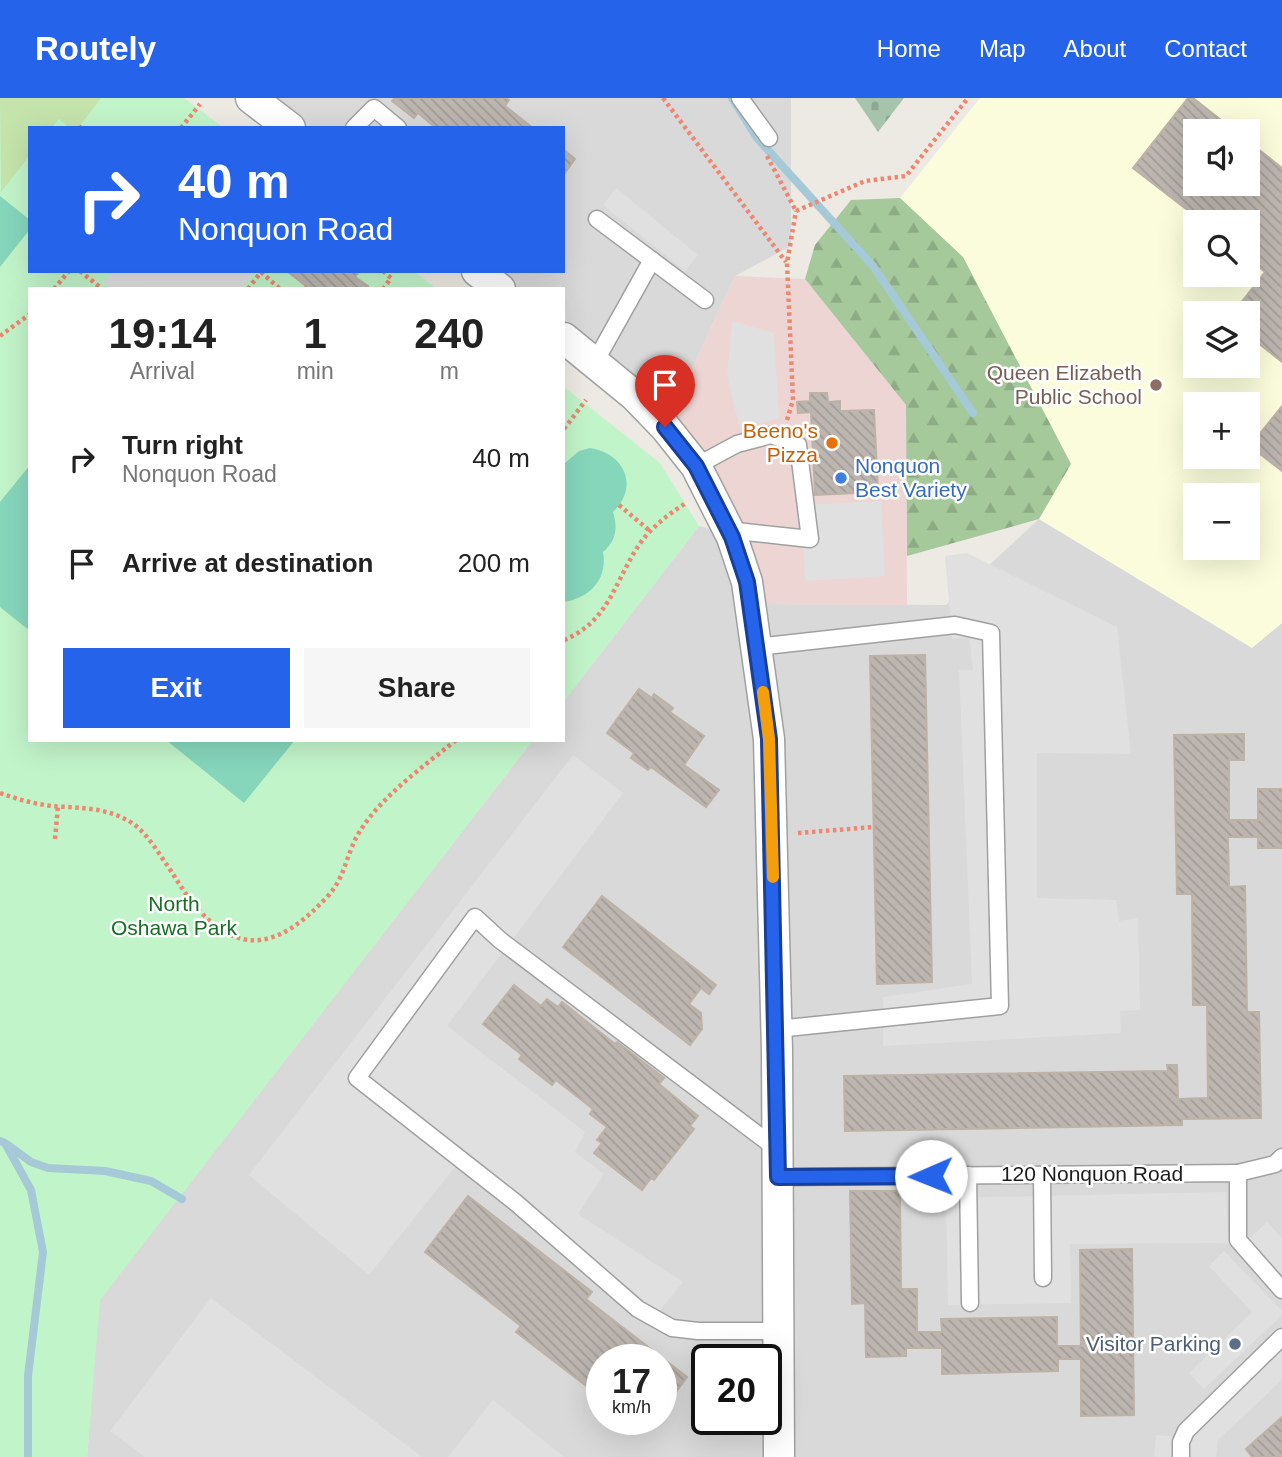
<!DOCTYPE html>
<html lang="en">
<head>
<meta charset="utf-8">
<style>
	:root { --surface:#fff; --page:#f6f6f6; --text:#222; --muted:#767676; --accent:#2563eb }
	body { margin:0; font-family:Arial,sans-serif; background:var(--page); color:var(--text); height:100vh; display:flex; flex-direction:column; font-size:26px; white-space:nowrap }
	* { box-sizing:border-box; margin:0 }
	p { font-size:23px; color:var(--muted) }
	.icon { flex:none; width:38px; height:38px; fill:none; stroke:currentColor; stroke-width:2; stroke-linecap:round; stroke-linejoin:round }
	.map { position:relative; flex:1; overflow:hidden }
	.details { position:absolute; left:28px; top:189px; width:537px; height:455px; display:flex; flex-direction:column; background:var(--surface); border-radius:0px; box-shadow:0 7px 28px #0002 }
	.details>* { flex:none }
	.top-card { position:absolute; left:28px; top:28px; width:537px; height:147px; border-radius:0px; box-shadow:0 7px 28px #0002; background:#2563eb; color:#fff; overflow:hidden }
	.fabs { position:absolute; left:1183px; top:21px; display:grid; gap:14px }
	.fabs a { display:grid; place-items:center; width:77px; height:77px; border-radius:0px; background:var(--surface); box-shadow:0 7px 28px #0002; font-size:35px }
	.speed { position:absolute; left:586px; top:1246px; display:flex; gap:14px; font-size:35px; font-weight:700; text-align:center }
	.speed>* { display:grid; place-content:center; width:91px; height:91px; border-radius:50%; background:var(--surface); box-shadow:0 7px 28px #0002; line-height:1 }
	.speed small { font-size:18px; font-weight:400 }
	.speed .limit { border:4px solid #111; border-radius:10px; background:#fff; color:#111 }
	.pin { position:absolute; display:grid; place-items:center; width:60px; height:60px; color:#fff; margin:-72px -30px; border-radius:50% 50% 50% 0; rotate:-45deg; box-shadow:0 0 7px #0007 }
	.pin .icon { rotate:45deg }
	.me { position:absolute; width:77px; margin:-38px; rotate:269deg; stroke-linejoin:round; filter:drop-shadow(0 0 5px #0008) }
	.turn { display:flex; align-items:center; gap:24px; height:147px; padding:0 35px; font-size:32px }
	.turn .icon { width:91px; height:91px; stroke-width:2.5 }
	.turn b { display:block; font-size:49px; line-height:60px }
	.eta { display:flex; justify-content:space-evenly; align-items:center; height:119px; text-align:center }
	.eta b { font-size:42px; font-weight:800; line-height:49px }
	.cta { display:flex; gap:14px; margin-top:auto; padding:14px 35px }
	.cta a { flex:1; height:80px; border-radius:0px; background:var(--accent); color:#fff; font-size:28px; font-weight:800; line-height:80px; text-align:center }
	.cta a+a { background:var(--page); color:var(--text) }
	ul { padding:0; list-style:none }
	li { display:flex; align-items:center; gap:21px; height:105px; padding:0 35px }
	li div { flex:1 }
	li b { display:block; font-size:26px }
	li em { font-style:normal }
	header { display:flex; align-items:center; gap:42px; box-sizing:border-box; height:98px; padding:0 35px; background:var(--accent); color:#fff }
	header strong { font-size:33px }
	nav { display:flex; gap:38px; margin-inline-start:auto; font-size:24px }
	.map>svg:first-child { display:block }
	.residential { fill:#dad9d9; fill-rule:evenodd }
	.commercial { fill:#edd5d3 }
	.education { fill:#fafcdc; fill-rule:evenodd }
	.forest { fill:url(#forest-firs) }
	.cemetery { fill:url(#cemetery-stones) }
	.park { fill:#c2f4c9 }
	.garden { fill:#c4e4ac }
	.pitch { fill:#86d6bc }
	.parking { fill:#e0e0e0 }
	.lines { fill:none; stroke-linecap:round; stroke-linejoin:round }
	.stream { stroke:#a6c9d7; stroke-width:8 }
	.building { fill:url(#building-back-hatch); stroke:#bdb2a6; stroke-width:2 }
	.service-casing { stroke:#a0a0a0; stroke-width:19 }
	.minor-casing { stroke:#a0a0a0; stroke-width:33 }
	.path { stroke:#ee8772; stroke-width:4.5; stroke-dasharray:3.5 3.5; stroke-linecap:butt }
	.service { stroke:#fff; stroke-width:16 }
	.minor { stroke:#fff; stroke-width:30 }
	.route-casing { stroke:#184099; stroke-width:18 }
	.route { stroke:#2563eb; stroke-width:12 }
	.slow { stroke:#f59e0b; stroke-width:12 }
	.education-dot { fill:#8d6e63; stroke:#fff; stroke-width:2.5 }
	.food-dot { fill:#e8710a; stroke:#fff; stroke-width:2.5 }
	.shop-dot { fill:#3f7fe0; stroke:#fff; stroke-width:2.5 }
	.service-dot { fill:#5c6f8a; stroke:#fff; stroke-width:2.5 }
	.labels { text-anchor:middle; stroke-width:5; stroke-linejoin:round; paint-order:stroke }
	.education-label { font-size:21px; fill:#785e54; stroke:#fff; text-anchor:end }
	.food-label { font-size:21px; fill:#c56008; stroke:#fff; text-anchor:end }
	.shop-label { font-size:21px; fill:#366cbe; stroke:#fff; text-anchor:start }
	.park-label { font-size:21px; fill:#147121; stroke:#fff }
	.street-label { font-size:21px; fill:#1c1c1c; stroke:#fff }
	.service-label { font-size:21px; fill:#4e5e75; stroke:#fff; text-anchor:end }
</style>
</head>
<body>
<header>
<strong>Routely</strong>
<nav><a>Home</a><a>Map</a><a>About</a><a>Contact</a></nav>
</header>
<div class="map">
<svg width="1282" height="1359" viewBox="0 0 1282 1359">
	<defs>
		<pattern id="forest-firs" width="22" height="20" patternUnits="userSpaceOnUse" patternTransform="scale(1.75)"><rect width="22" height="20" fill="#a5c99b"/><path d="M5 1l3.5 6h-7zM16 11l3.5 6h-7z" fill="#8dac85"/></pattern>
		<pattern id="cemetery-stones" width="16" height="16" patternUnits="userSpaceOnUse" patternTransform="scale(1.75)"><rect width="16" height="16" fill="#a6c4ac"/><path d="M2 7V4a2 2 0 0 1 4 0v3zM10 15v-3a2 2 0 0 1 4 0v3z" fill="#8ea893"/></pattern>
		<pattern id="building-back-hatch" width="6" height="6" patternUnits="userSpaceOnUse" patternTransform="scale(1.75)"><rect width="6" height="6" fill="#bdb6b0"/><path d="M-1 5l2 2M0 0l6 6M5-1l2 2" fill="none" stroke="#a29c97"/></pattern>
	</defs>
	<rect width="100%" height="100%" fill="#edeae3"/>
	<!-- residential -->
	<g class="residential">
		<polygon points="251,0 791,0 791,148 735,178 665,329 564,240 564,191 500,191 477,173 564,173 564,30 290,30"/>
		<path d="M 1039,421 L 1252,549 L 1282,525 L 1282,1359 L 87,1359 L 99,1202 L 533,642 L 564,642 L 564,603 L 699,428 L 731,436 L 752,506 L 946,507 ZM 602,1262 L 662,1262 L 662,1321 L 602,1321 ZM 707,1262 L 766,1262 L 766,1321 L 707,1321 Z"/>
	</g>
	<!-- commercial -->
	<polygon class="commercial" points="735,178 805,181 906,307 907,507 752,506 665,329"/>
	<!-- education -->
	<path class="education" d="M 980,0 L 1282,0 L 1282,525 L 1252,550 L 1039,421 L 1071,366 L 963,159 L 900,100 ZM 1195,33 L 1248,33 L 1248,86 L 1195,86 ZM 1195,124 L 1248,124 L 1248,177 L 1195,177 ZM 1195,215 L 1248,215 L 1248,268 L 1195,268 ZM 1195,306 L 1248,306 L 1248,359 L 1195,359 ZM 1195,397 L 1248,397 L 1248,450 L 1195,450 Z"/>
	<!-- forest -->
	<polygon class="forest" points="900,100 963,159 1071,366 1039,421 907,458 906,307 805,181 815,147 851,102"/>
	<!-- cemetery -->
	<polygon class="cemetery" points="855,0 904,0 878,34"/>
	<!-- park -->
	<g class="park">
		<polygon points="0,0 184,0 224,30 30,30 30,173 414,173 437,191 30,191 30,642 533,642 100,1202 87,1359 0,1359"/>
		<polygon points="564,289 660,365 699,428 564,603"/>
	</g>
	<!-- garden -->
	<polygon class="garden" points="0,0 101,0 78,30 70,30 59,21 51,30 30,30 30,57 1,94"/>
	<!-- pitch -->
	<g class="pitch">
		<polygon points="0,98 30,122 30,131 0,169"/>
		<path d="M 590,350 C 624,355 640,388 613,414 C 618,430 616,443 603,454 C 608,482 589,500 564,504 L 564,366 L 579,353 Z"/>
		<polygon points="30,367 30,533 0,509 0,404"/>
		<polygon points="166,642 295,642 244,705"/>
	</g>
	<!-- parking -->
	<g class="parking">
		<polygon points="616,90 698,157 685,173 603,107"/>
		<polygon points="113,173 255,173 241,191 111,191 104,185"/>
		<polygon points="732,223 774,235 779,320 740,331 727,278"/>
		<polygon points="881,403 885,478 805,483 801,407"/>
		<polygon points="967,455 1117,529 1131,656 1037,655 1037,800 1116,802 1119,823 1138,820 1140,912 1120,913 1121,935 883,948 883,899 972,886 959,572 973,572 969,540 952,541 945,458"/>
		<polygon points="573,657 623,695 447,928 585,1034 575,1054 604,1076 578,1116 683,1184 657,1216 458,1065 369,1177 249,1077"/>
		<polygon points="1226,1094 1228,1145 1070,1146 1071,1205 948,1207 946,1100"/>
		<polygon points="1267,1124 1282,1140 1282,1182 1247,1143"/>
		<polygon points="1224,1153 1282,1213 1282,1217 1204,1291 1189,1275 1252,1214 1209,1168"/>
		<polygon points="211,1200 422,1359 145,1359 110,1333"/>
		<polygon points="1282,1252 1282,1282 1218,1342 1216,1359 1154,1359 1156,1337 1190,1340"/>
		<polygon points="493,1302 564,1359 448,1359"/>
	</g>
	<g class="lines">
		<!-- stream -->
		<g class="stream">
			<polyline points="732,0 757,40 873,168 973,315"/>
			<polyline points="0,1043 5,1045 31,1092 43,1154 28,1278 28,1359"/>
			<polyline points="8,1047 31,1064 48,1070 105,1073 151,1083 182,1101"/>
		</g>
	</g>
	<!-- building -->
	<g class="building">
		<polygon points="395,0 506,0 509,2 505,8 533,30 436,30 418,15 414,20 392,3"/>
		<polygon points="1188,0 1193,0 1235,33 1195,33 1195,86 1248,86 1248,43 1282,70 1282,264 1248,237 1248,215 1233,215 1265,174 1248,160 1248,124 1203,124 1133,70"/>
		<polygon points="564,52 575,61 564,76"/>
		<polygon points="359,173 355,179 368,188 366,191 310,191 288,174"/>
		<polygon points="810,295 827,295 828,304 840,303 840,313 874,312 878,394 815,397 811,314 798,315 797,304 810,303"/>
		<polygon points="1282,308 1282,373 1250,348"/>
		<polygon points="925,557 932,884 877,886 870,558"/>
		<polygon points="639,591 652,600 654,596 673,610 670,614 704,638 684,667 719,692 706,709 651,669 648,672 631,660 634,655 607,635"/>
		<polygon points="1244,636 1244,662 1229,662 1229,722 1258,722 1258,691 1282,691 1282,750 1258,750 1258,739 1228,739 1229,789 1245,788 1247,914 1259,914 1261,1020 1182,1021 1182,1027 845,1033 844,978 1168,973 1167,967 1177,967 1178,1001 1208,1000 1207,907 1193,907 1192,796 1177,796 1174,637"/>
		<polygon points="602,798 716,887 709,896 701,890 689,906 701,915 702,931 690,947 563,849"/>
		<polygon points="514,887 541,908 547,901 558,909 562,904 615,946 617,944 664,980 659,986 698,1018 690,1028 694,1031 654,1082 651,1080 642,1092 594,1055 602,1045 597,1042 607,1029 590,1016 593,1011 556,982 552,987 519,961 522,957 483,926"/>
		<polygon points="850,1093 900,1093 901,1191 917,1191 917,1234 942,1234 941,1221 1057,1219 1057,1248 1081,1248 1080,1152 1132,1151 1134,1317 1081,1318 1081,1261 1058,1261 1058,1273 942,1276 942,1250 906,1250 906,1258 866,1259 865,1205 852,1206"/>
		<polygon points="468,1098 592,1194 586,1201 687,1279 662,1313 662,1262 602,1262 602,1300 516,1234 521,1228 425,1154"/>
		<polygon points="1282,1319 1282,1359 1252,1359 1246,1351"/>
		<polygon points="629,1321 655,1321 645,1334"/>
	</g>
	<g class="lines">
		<defs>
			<g id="service">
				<polyline points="740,0 769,40"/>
				<polyline points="354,30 374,10 398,30"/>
				<polyline points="597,121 705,202"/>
				<polyline points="595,264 652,162"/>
				<polyline points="696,368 737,346 771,337 798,347 810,441 728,432"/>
				<polyline points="756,549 955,527 991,535 1000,908 777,931"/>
				<polyline points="777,1051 500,842 475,819 357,980 515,1104 638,1211 672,1230 698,1233 779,1233"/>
				<polyline points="1238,1075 1275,1066 1282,1059"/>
				<polyline points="968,1077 970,1205"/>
				<polyline points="1042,1077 1043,1180"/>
				<polyline points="778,1079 1238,1075 1238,1142 1282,1192"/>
				<polyline points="1181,1359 1181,1344 1186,1333 1282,1239"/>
			</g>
			<g id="minor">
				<polyline points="251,0 290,30"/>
				<polyline points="477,173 500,191"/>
				<polyline points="564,240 635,298 665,329 696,368 732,439 747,484 769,641 777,953 779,1359"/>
			</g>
		</defs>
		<!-- service casing -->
		<use href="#service" class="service-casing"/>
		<!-- minor casing -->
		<use href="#minor" class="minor-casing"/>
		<!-- path -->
		<g class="path">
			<polyline points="663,0 786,164"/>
			<polyline points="79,28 81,30"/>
			<polyline points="181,30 200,6"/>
			<polyline points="767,58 796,113"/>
			<polyline points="796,113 865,83 906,78 968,0"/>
			<polyline points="80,173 102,191"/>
			<polyline points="383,173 391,180 383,191"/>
			<polyline points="261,174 280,191"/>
			<polyline points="54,191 69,173"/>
			<polyline points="248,191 261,174"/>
			<polyline points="305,191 307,189"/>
			<polyline points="0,238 30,216"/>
			<polyline points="787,322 793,302 787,165 796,113"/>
			<polyline points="564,331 586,302"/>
			<polyline points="619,407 650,433"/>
			<path d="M 564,542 C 608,524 614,486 637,450 C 649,431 667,417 686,405"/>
			<path d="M 0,695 C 17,701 34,706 52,708 C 76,710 102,709 125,721 C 144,730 155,750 167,767 C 177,782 186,798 198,811 C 244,863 285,844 327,799 C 346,779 346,755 360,733 C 383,697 423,669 456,642"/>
			<polyline points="798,735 874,729"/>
			<polyline points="55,741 58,708"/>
		</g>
		<!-- service -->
		<use href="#service" class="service"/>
		<!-- minor -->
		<use href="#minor" class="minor"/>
	</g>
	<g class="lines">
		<defs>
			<polyline id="route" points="665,329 696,368 732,439 747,484 769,641 778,1079 931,1078"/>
		</defs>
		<!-- route casing -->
		<use href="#route" class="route-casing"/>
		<!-- route -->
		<use href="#route" class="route"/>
		<!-- slow -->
		<polyline class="slow" points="763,594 769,641 773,779"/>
	</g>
	<!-- markers -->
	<circle class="education-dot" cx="1156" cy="287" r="7"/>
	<circle class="food-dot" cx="832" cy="345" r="7"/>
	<circle class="shop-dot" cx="841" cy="380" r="7"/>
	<circle class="service-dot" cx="1235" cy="1246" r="7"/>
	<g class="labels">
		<!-- education labels -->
		<g class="education-label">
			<text x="1142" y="282">Queen Elizabeth<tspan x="1142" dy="24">Public School</tspan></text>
		</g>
		<!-- food labels -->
		<g class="food-label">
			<text x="818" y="340">Beeno's<tspan x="818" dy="24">Pizza</tspan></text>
		</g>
		<!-- shop labels -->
		<g class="shop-label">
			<text x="855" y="375">Nonquon<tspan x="855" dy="24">Best Variety</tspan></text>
		</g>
		<!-- park labels -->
		<g class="park-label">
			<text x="174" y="813">North<tspan x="174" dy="24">Oshawa Park</tspan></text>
		</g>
		<!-- street labels -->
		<g class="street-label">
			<text x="1092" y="1083">120 Nonquon Road</text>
		</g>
		<!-- service labels -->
		<g class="service-label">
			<text x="1221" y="1253">Visitor Parking</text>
		</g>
	</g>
</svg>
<div class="fabs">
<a><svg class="icon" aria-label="sound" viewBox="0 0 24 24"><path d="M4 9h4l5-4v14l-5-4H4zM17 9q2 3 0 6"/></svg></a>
<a><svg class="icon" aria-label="search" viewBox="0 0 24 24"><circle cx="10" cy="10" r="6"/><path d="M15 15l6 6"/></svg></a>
<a><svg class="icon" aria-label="layers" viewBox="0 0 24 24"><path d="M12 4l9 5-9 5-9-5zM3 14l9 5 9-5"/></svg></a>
<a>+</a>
<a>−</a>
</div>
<div class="speed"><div>17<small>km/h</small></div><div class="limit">20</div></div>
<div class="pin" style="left:665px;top:329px;background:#d93025"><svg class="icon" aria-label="arrive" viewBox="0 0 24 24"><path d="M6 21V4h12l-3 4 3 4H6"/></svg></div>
<svg class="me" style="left:931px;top:1078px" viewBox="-20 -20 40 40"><circle r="19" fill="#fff"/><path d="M0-13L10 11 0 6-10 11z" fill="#2563eb"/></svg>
<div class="top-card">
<div class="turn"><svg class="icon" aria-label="right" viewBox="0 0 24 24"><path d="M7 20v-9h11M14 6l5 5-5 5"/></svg><div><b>40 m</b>Nonquon Road</div></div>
</div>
<section class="details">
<div class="eta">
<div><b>19:14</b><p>Arrival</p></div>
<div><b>1</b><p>min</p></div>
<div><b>240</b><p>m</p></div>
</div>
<ul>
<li><svg class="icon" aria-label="right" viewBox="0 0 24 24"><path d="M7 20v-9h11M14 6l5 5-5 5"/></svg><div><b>Turn right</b><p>Nonquon Road</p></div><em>40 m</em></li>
<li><svg class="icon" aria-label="arrive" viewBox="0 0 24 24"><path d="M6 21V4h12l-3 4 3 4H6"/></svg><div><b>Arrive at destination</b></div><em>200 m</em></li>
</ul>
<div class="cta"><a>Exit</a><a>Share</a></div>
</section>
</div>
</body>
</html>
